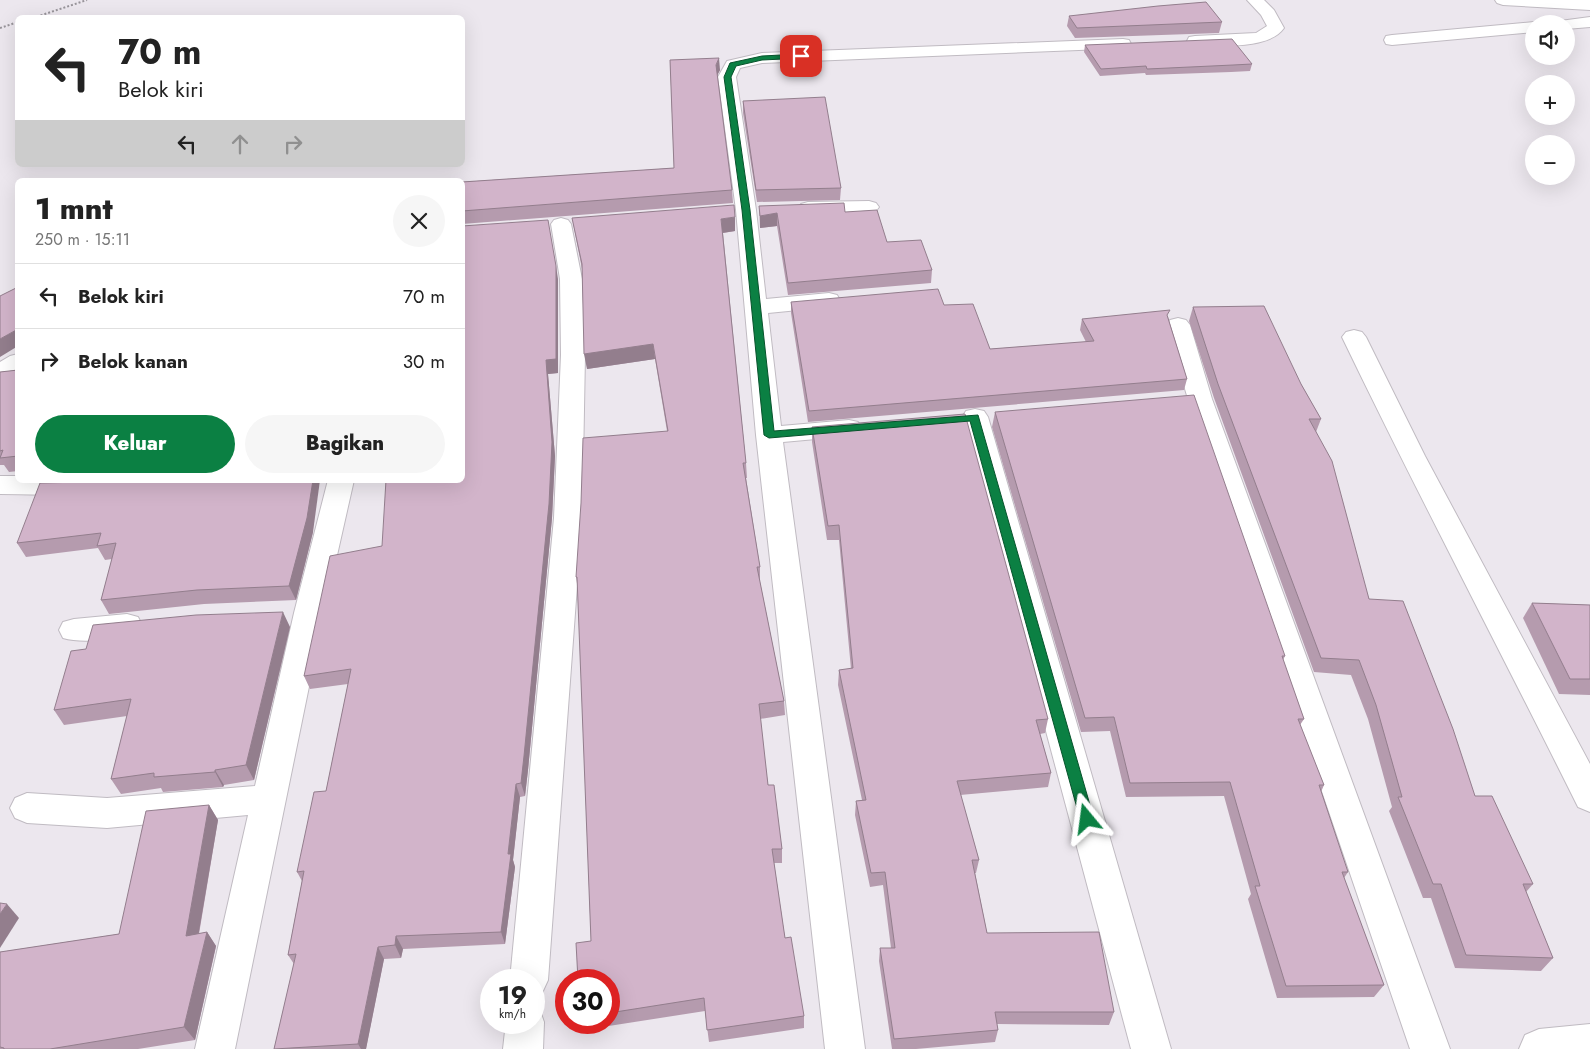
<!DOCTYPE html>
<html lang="id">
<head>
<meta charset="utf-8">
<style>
	:root { --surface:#fff; --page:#f6f6f6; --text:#222; --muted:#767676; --line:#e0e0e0; --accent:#0b8043 }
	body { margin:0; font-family:Jost,sans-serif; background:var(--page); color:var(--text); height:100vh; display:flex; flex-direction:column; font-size:19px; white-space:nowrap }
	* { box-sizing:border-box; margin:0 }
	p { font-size:16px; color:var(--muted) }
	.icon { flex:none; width:28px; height:28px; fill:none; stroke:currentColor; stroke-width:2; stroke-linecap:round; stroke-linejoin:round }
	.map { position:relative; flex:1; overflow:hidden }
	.drawer { position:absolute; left:15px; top:178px; width:450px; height:305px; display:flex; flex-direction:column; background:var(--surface); border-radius:8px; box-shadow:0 5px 20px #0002 }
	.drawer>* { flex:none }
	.hud { position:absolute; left:15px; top:15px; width:450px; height:152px; border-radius:8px; box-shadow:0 5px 20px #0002; background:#fff; color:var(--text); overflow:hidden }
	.buttons { position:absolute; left:1525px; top:15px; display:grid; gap:10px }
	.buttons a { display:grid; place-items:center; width:50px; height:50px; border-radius:50%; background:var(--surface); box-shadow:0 5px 20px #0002; font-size:25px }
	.speed { position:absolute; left:480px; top:969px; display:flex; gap:10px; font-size:25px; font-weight:700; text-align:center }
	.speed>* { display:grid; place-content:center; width:65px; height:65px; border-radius:50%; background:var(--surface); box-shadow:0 5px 20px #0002; line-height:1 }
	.speed small { font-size:12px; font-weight:400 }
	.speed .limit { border:8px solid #d22; background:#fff; color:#111 }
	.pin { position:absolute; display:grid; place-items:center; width:42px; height:42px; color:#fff; margin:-21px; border-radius:10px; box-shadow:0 2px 8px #0006 }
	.me { position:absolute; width:55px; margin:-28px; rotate:344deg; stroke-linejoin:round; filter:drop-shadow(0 0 4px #0008) }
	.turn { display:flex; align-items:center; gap:18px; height:105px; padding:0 20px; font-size:22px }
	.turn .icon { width:65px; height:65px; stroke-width:2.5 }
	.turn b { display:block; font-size:35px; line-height:42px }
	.lanes { display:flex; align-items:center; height:48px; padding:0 20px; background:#0003; justify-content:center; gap:25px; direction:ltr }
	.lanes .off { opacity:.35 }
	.round { display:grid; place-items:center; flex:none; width:52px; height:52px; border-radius:26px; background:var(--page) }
	.headline { display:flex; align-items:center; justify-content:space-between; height:85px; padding:0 20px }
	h1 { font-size:30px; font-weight:800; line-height:38px }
	.action { display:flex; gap:10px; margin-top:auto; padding:10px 20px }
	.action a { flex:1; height:58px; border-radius:30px; background:var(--accent); color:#fff; font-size:20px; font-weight:800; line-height:58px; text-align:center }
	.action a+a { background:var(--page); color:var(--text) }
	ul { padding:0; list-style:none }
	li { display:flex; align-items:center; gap:15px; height:65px; padding:0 20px; border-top:1px solid var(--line) }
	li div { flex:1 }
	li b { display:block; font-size:19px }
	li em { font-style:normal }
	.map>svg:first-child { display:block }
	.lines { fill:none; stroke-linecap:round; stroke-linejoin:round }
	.street-casing { stroke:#c0bbc2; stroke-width:2 }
	.path { stroke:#98949a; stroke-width:2; stroke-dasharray:2 2; stroke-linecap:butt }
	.street { fill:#fff; fill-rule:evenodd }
	.wall { fill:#b59bae }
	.shaded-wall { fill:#937e8d }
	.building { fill:#d2b4ca; stroke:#937e8d }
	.route { fill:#0b8043; stroke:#07532c }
</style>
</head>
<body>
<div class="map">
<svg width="1590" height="1049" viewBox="0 0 1590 1049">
	<rect width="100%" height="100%" fill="#ece7ee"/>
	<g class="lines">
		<defs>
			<g id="street">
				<path d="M 1247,0 L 1264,0 L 1274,10 L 1284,28 C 1269,50 1219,45 1195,46 L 1189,45 L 1187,41 L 1189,37 L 1195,36 L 1256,33 L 1267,26 L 1261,15 Z"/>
				<polygon points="1495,0 1590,0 1590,10 1503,5 1497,3"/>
				<polygon points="1590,17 1590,27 1566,29 1566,24 1558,24 1560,21"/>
				<polygon points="1534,22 1540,24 1534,24 1534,32 1392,45 1386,44 1384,40 1386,36 1392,35"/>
				<polygon points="1123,39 1129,40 1131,44 1129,48 762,63 740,68 736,77 756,210 766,299 829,293 837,295 840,300 837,305 829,307 768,313 781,426 849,420 858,422 862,428 858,434 849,436 783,442 865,1049 825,1049 756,435 736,210 718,77 727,61 762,53"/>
				<polygon points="869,201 876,203 879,207 876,211 808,214 801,212 798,208 801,204 808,202"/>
				<polygon points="561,218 568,220 571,224 582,279 585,355 582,518 548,980 542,993 534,996 534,980 510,980 554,518 561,355 560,279 551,224 554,220"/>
				<polygon points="1178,318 1186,320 1190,325 1212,399 1450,1049 1410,1049 1188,399 1166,325 1170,320"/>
				<path d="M 1354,330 L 1362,332 L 1366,337 L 1425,456 L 1590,764 L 1590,812 L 1578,807 C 1500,650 1418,495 1342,337 L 1346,332 Z"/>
				<polygon points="18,354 18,372 9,378 0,380 0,362 10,356"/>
				<polygon points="975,409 984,411 988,417 1171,1049 1131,1049 962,417 966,411"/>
				<path d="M 0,476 L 18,476 L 18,480 L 149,480 L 145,486 C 102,499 46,494 0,494 Z"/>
				<polygon points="328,480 354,480 324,613 235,1049 195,1049 248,815 107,828 27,823 15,818 10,808 15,798 27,793 107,798 255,786 294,613"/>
				<path d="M 127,614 L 138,617 L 142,625 L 138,633 C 118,639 83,644 63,638 L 59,630 L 63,622 L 74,619 Z"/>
				<polygon points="534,1006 539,1008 544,1022 543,1049 503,1049 506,1022 534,1022"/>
				<polygon points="1590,1024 1590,1049 1519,1049 1525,1035 1539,1029"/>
			</g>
		</defs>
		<!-- street casing -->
		<use href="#street" class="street-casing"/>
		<!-- path -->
		<g class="path">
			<polyline points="33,18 87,0"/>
			<polyline points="0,28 18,22"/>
		</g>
		<!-- street -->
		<use href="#street" class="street"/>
	</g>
	<!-- wall -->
	<g class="wall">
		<polygon points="1069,16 1222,22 1219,33 1075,38 1067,26"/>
		<polygon points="1085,45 1252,64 1250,71 1231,72 1146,75 1145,73 1100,76 1084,52"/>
		<polygon points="670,60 720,70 717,76 732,190 733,203 462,224 462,182 674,168"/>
		<polygon points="743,101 841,188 840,200 757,202 743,113"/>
		<polygon points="759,206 845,212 887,242 932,270 931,283 788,295 777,226 760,228"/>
		<polygon points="572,218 735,231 723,233 746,463 747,478 746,478 760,567 760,582 784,701 785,715 760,719 768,785 782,849 782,863 774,863 785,938 804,1016 804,1028 709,1042 705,1011 583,1030 581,1022 609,1022 609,980 591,941 578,590 576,577 667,431 655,359 587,369 582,269"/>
		<polygon points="558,279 558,373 548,374 555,456 552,518 528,770 525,796 520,797 513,860 515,867 505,944 403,949 401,958 384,959 366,1049 274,1049 294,964 288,955 302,881 297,872 326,791 348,684 310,689 304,676 382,546"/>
		<polygon points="791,302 944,305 990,349 1086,342 1080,330 1082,319 1168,317 1187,379 1184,390 808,422 791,313"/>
		<polygon points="1193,307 1301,384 1321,419 1316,432 1369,599 1475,796 1533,884 1526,892 1553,958 1541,971 1455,968 1431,898 1423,898 1389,811 1392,807 1368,719 1351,675 1314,672 1214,398 1189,321"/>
		<polygon points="18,370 18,471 9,472 4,465 0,465 0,372"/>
		<polygon points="995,412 1285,656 1283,660 1304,719 1300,725 1324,785 1321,792 1348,872 1344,878 1384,985 1374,997 1277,998 1248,899 1251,894 1224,796 1126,797 1110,731 1081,732 992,427"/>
		<polygon points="812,427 1048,719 1045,733 1040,734 1051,773 1048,787 960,795 979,860 976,873 975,873 987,933 1114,1012 1109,1025 997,1024 998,1030 995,1042 916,1049 892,1049 879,961 880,948 891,948 883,885 870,887 855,815 856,801 862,800 838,685 839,670 851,669 839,540 827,540 812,442"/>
		<polygon points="85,482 313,532 296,600 204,604 109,614 101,600 112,559 105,560 98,548 26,557 17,543"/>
		<polygon points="1532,603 1590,605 1590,695 1559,694 1523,618"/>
		<polygon points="290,627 254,780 224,785 223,787 163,792 161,788 121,794 111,779 127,716 64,725 54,710"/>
		<polygon points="209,805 218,820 199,934 207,932 216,946 195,1040 138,1049 0,1049 0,952 119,934"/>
	</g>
	<!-- shaded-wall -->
	<g class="shaded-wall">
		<polygon points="719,58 720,70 716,77 716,65"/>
		<polygon points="777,213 777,226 760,228 760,216"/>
		<polygon points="735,217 735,231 722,233 721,219"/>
		<polygon points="556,266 558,279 558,373 548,374 555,456 552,518 528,770 525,796 521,783 546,360"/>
		<polygon points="18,329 18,346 0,357 0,339"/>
		<polygon points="653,344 655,359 587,369 584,354"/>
		<polygon points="313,480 320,480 313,532 296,600 289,586"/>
		<polygon points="283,612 290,627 254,780 246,765"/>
		<polygon points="215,770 224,785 223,787 215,772"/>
		<polygon points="516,784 520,797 513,860 515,867 505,944 501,932 508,854"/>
		<polygon points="209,805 218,820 196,949 186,936"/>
		<polygon points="7,904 19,918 0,948 0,914"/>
		<polygon points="207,932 216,946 195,1040 184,1027"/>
		<polygon points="396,936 403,949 401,958 395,945"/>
		<polygon points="378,947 384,959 366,1049 361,1049 358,1044"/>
	</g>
	<!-- building -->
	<g class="building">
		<polygon points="1206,2 1222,22 1077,28 1069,16 1158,6"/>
		<polygon points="1232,39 1252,64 1233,65 1147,69 1146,66 1101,69 1085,45"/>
		<polygon points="719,58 716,65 732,190 462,211 462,182 674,168 670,60"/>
		<polygon points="825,97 841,188 756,190 743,101"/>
		<polygon points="844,203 845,212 877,210 887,242 921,240 932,270 788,283 777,213 760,216 759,206"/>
		<polygon points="734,205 735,217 721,219 746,463 743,463 760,567 757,567 784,701 759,704 768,785 774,785 782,849 772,849 785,938 791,937 804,1016 707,1030 704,998 609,1013 609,980 578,980 576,943 591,941 577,577 576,577 581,503 583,438 668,431 653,344 584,354 582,264 572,218"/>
		<polygon points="548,220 556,266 556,359 546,360 552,442 549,504 524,756 521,783 516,784 508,854 511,854 501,932 396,936 395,945 378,947 358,1044 274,1049 296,954 288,955 304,871 297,872 314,792 326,791 351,669 304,676 330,556 382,546 386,480 462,480 462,226"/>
		<polygon points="18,287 18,329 0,339 0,296"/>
		<polygon points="938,289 944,305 973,304 990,349 1094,341 1082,319 1170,310 1167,315 1187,379 809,411 791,302"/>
		<polygon points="1264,306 1301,384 1321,419 1309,419 1332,461 1369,599 1403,601 1453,729 1475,796 1492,796 1533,884 1523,884 1553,958 1466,955 1441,884 1433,884 1398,797 1402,797 1376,705 1359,660 1321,658 1218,384 1193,307"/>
		<polygon points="18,370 18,456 0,458 3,450 0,451 0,372"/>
		<polygon points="1194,395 1285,656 1282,656 1304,719 1298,719 1324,785 1319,785 1348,872 1342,872 1384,985 1286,986 1255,886 1260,886 1230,782 1130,783 1114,717 1085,718 995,412"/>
		<polygon points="965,414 1048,719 1036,720 1051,773 957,781 979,860 972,860 987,933 1099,932 1114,1012 995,1012 998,1030 894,1039 880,948 895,948 885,872 871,873 856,801 866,800 839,670 853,668 839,525 828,526 812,427"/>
		<polygon points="102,480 313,480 307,518 289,586 197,590 101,600 116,543 97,546 101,533 17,543 40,483 85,482"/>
		<polygon points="1532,603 1590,605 1590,679 1570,679"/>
		<polygon points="283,612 246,765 215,770 215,772 154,777 154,773 111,779 131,699 54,710 71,651 86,649 93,625 196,615"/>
		<polygon points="209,805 186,936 207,932 184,1027 50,1049 4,1049 4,1048 0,1047 0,952 119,934 146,811"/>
		<polygon points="0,903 7,904 0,914"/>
	</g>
	<!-- route -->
	<polygon class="route" points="801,54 805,56 804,58 762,60 736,66 731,77 750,210 774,431 978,415 1094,819 1092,824 1087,825 1082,824 1080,819 970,421 769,438 764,435 742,210 724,77 730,63 762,56"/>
</svg>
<div class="buttons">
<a><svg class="icon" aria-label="sound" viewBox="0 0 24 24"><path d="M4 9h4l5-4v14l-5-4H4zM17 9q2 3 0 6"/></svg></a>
<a>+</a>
<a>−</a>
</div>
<div class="speed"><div>19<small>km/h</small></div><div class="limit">30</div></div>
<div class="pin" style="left:801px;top:56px;background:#d93025"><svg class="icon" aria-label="arrive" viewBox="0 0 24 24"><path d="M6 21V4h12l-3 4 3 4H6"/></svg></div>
<svg class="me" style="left:1087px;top:819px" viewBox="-20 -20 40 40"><path d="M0-17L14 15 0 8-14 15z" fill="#0b8043" stroke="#fff" stroke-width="4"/></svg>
<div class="hud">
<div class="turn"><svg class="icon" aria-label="left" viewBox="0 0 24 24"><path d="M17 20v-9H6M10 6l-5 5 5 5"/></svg><div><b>70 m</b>Belok kiri</div></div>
<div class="lanes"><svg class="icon" aria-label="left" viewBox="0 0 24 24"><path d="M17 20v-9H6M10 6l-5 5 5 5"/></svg><svg class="icon off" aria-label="ahead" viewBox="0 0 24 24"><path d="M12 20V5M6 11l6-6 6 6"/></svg><svg class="icon off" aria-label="right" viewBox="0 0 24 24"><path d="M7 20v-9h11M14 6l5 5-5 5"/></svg></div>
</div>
<section class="drawer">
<div class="headline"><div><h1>1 mnt</h1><p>250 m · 15:11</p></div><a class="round"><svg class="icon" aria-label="close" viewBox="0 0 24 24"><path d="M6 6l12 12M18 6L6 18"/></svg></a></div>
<ul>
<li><svg class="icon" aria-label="left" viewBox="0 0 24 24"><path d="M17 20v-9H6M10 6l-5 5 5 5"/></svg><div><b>Belok kiri</b></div><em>70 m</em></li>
<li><svg class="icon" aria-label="right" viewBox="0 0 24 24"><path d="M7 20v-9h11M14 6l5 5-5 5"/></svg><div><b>Belok kanan</b></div><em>30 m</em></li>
</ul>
<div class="action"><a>Keluar</a><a>Bagikan</a></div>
</section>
</div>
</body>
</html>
